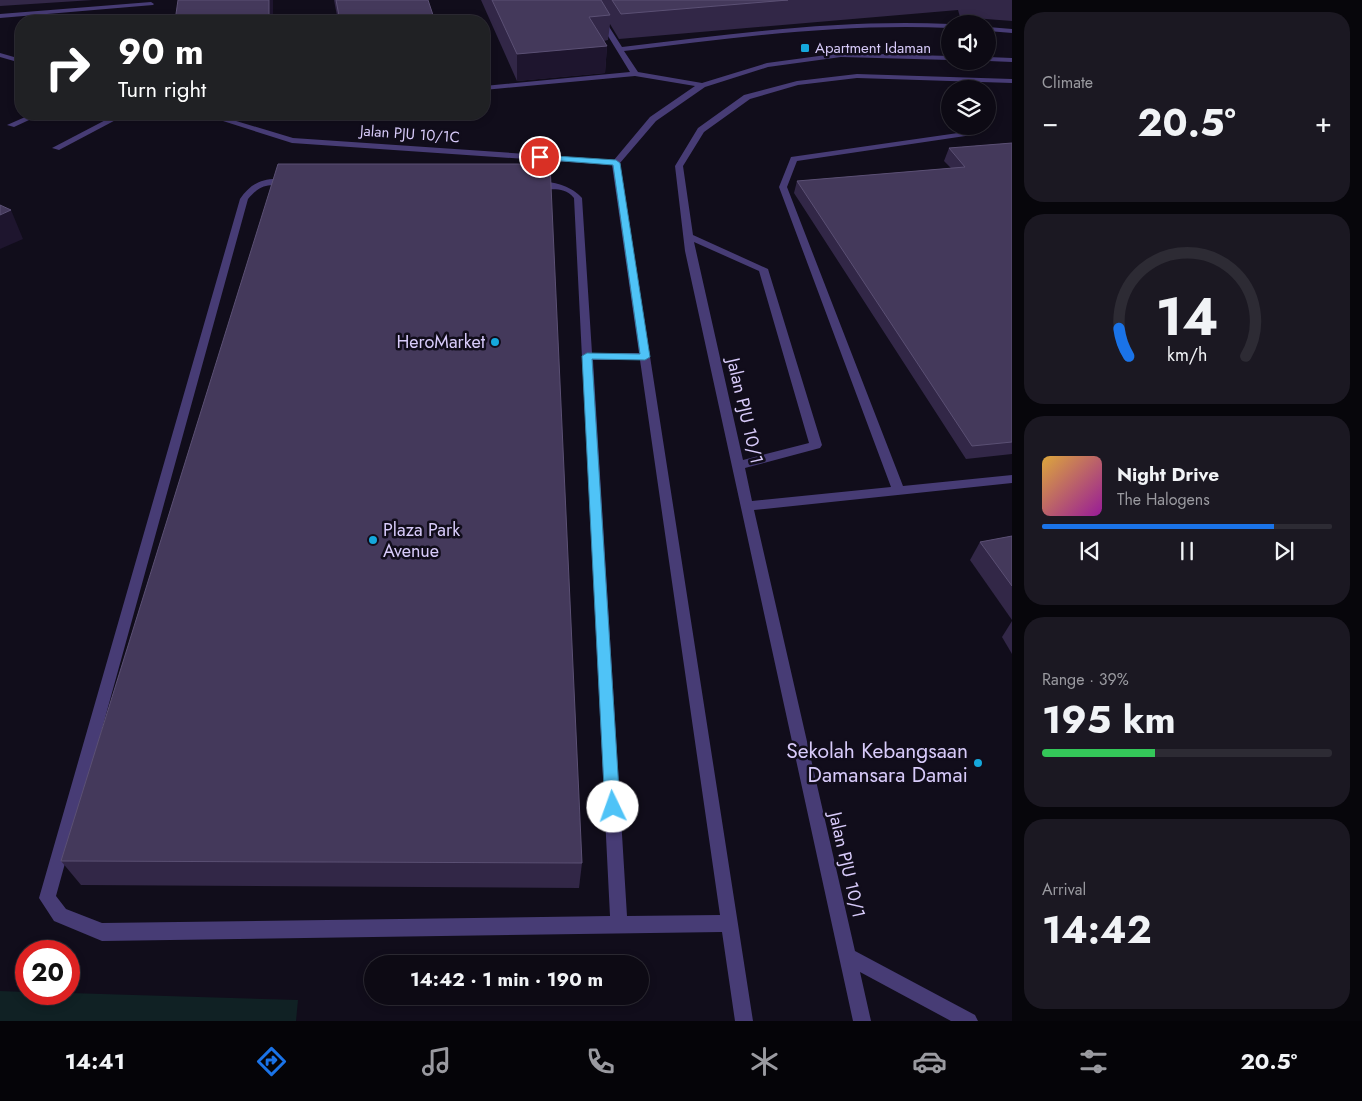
<!DOCTYPE html>
<html lang="en">
<head>
<meta charset="utf-8">
<style>
	body { margin:0; font-family:Jost,sans-serif; background:#1b1822; color:#f1f3f6; height:100vh; display:flex; flex-direction:column; font-size:19px; white-space:nowrap }
	* { box-sizing:border-box; margin:0 }
	p { font-size:16px; color:#9a9aa0 }
	.icon { flex:none; width:28px; height:28px; fill:none; stroke:currentColor; stroke-width:2; stroke-linecap:round; stroke-linejoin:round }
	.map { position:relative; flex:1; overflow:hidden }
	.drawer { display:flex; flex-direction:column; gap:12px; padding:12px; background:#07060b; width:350px }
	.drawer>* { flex:none }
	.banner { position:absolute; left:15px; top:15px; width:475px; height:105px; border-radius:20px; box-shadow:0 2px 8px #0003,0 0 0 1px #2d2b34; background:#202124; color:#fff; overflow:hidden }
	.controls { position:absolute; left:941px; top:15px; display:grid; gap:10px }
	.controls a { display:grid; place-items:center; width:55px; height:55px; border-radius:50%; background:#0d0a14; box-shadow:0 2px 8px #0003,0 0 0 1px #2d2b34; font-size:25px }
	.speed { position:absolute; left:15px; top:940px; display:flex; gap:10px; font-size:25px; font-weight:700; text-align:center }
	.speed>* { display:grid; place-content:center; width:65px; height:65px; border-radius:50%; background:#0d0a14; box-shadow:0 2px 8px #0003,0 0 0 1px #2d2b34; line-height:1 }
	.speed .limit { border:8px solid #d22; background:#fff; color:#111 }
	.pin { position:absolute; display:grid; place-items:center; width:42px; height:42px; color:#fff; margin:-21px; border:2px solid #fff; border-radius:50%; box-shadow:0 1px 5px #0007 }
	.me { position:absolute; width:55px; margin:-28px; rotate:357deg; stroke-linejoin:round; filter:drop-shadow(0 0 4px #0008) }
	.turn { display:flex; align-items:center; gap:18px; height:105px; padding:0 20px; font-size:22px }
	.turn .icon { width:65px; height:65px; stroke-width:2.5 }
	.turn b { display:block; font-size:35px; line-height:42px }
	.big { font-size:38px; font-weight:700; line-height:1.1 }
	.drawer .card { flex:1; display:flex; flex-direction:column; justify-content:center; gap:8px; min-width:0; padding:0 18px; border-radius:20px; background:#1b1822 }
	.drawer .dial { align-items:center; gap:0 }
	.dial svg { height:130px; overflow:visible; fill:none; stroke:#2d2b34; stroke-width:7; stroke-linecap:round; text-anchor:middle }
	.dial text { fill:#f1f3f6; stroke:none }
	.song { display:flex; align-items:center; gap:15px }
	.cover { width:60px; height:60px; border-radius:8px; background:linear-gradient(135deg,hsl(40 70% 55%),hsl(300 70% 35%)) }
	.played { height:5px; border-radius:2px; background:linear-gradient(90deg,#1a73e8 80%,#2d2b34 80%) }
	.keys { display:flex; justify-content:space-around; direction:ltr }
	.heat { display:flex; justify-content:space-between; align-items:center; font-size:28px; direction:ltr }
	.charge { height:8px; border-radius:4px; background:linear-gradient(90deg,#34c759 39%,#2d2b34 0) }
	.trip { position:absolute; left:364px; top:955px; width:285px; height:50px; border-radius:25px; background:#0d0a14; box-shadow:0 2px 8px #0003,0 0 0 1px #2d2b34; font-weight:700; line-height:50px; text-align:center }
	.tab-bar { display:flex; height:80px; justify-content:space-around; align-items:center; background:#050408; color:#9a9aa0 }
	.tab-bar .icon { width:35px; height:35px }
	.tab-bar .on { color:#1a73e8 }
	.tab-bar b { font-size:22px; color:#f1f3f6 }
	main { display:flex; flex:1; min-height:0 }
	.map>svg:first-child { display:block }
</style>
</head>
<body>
<main>
<div class="map">
<svg width="1012" height="1021" viewBox="0 0 1012 1021">
	<rect width="100%" height="100%" fill="#110d1b"/>
	<!-- green -->
	<path fill="#102124" d="M0,991L26,992V994L69,993L298,1000L296,1021H0Z"/>
	<g fill="none" stroke-linecap="round" stroke-linejoin="round">
		<!-- minor -->
		<g fill="#473c75" fill-rule="evenodd">
			<path d="M586,0H592L622,47C731,34 839,19 950,24V28C840,23 733,38 624,51L638,72L702,83L767,63L841,53L950,56V60L841,57L768,67L705,87L656,121L620,163L753,1021H735L722,932L102,941L54,921L39,898L240,199C249,186 259,179 276,179C282,179 287,179 291,182C278,192 268,175 248,199L56,896L66,909L102,923L610,916L574,198C560,182 543,195 531,186C543,176 573,186 582,198L592,353H639L612,165L292,143L201,114H213L293,138L614,160L650,117L695,86L635,76L484,90V86L630,72ZM593,360H640L720,915L627,916Z"/>
			<path d="M151,2L154,4L153,5L0,18V14Z"/>
			<path d="M988,27L1012,29V33L988,31Z"/>
			<path d="M0,53L21,59V63L0,57Z"/>
			<path d="M988,57L1012,58V62L988,61Z"/>
			<path d="M857,74L1012,79V83L857,78L798,85L750,99L704,132L683,166L693,235L768,269L822,445L820,448L745,468L752,501L891,487L779,187L791,157L972,131L976,133L972,135L797,161L787,187L903,486L1012,475V483L754,510L855,951L975,1015L978,1021H951L860,972L871,1021H853L685,251L675,166L698,128L744,95L797,81ZM694,242L759,271L809,443L743,460Z"/>
			<path d="M32,114H42L14,127L7,125Z"/>
			<path d="M117,114H127L59,150L52,148Z"/>
		</g>
	</g>
	<!-- wall -->
	<g fill="#322747">
		<path d="M0,0H93L0,6Z"/>
		<path d="M334,0H428L435,21H338Z"/>
		<path d="M481,0H1012V21L960,17L958,10L619,39L610,24L608,40L604,41L607,46L605,73L517,81Z"/>
		<path d="M1012,143V454L966,459L794,193L797,181L951,168L944,161L949,148Z"/>
		<path d="M1012,536V620L970,560L980,542Z"/>
		<path d="M1012,621V654L1002,637Z"/>
		<path d="M61,861L582,863L579,888L81,885Z"/>
	</g>
	<!-- shaded-wall -->
	<g fill="#1e152e">
		<rect x="269" y="0" width="4" height="21"/>
		<path d="M607,46L605,73L517,81V54Z"/>
		<path d="M11,210L23,239L0,249V215Z"/>
	</g>
	<!-- building -->
	<g fill="#44395b" stroke="#5b5074">
		<path d="M178,0H269V21H175Z"/>
		<path d="M336,0H428L435,21H340Z"/>
		<path d="M492,0H601L610,15L589,17L607,46L517,54Z"/>
		<path d="M612,0H788L621,14Z"/>
		<path d="M1012,143V442L972,446L797,181L965,167L949,148Z"/>
		<path d="M278,164H550L582,863L61,861Z"/>
		<path d="M0,205L11,210L0,215Z"/>
		<path d="M1012,536V586L980,542Z"/>
	</g>
	<!-- route -->
	<path fill="#4fc3f7" stroke="#337fa1" d="M540,155L616,160L620,163L650,357L645,360L592,359L620,807L618,812L613,814L608,812L605,807L582,356L587,353L640,354L613,165L537,159L536,157Z"/>
	<!-- markers -->
	<g fill="#15a8dc" stroke="#110d1b" stroke-width="2">
		<rect x="800" y="43" width="10" height="10" rx="2.5"/>
		<circle cx="495" cy="342" r="5"/>
		<circle cx="373" cy="540" r="5"/>
		<circle cx="978" cy="763" r="5"/>
	</g>
	<g text-anchor="middle" dominant-baseline="central" stroke-width="5" stroke-linejoin="round" paint-order="stroke">
		<!-- far-poi labels -->
		<g font-size="15" fill="#d8cbfa" stroke="#110d1b" text-anchor="start">
			<text x="815" y="48">Apartment Idaman</text>
		</g>
		<!-- far-street labels -->
		<g font-size="15" fill="#d8cbfa" stroke="#110d1b">
			<text transform="translate(410 134) rotate(4)">Jalan PJU 10/1C</text>
		</g>
		<!-- poi labels -->
		<g font-size="18" fill="#d8cbfa" stroke="#110d1b" text-anchor="end">
			<text x="485" y="342">HeroMarket</text>
			<text x="383" y="530" text-anchor="start">Plaza Park<tspan x="383" dy="21">Avenue</tspan></text>
		</g>
		<!-- street labels -->
		<g font-size="18" fill="#d8cbfa" stroke="#110d1b">
			<text transform="translate(745 411) rotate(77)">Jalan PJU 10/1</text>
			<text transform="translate(847 865) rotate(77)">Jalan PJU 10/1</text>
		</g>
		<!-- near-poi labels -->
		<g font-size="21" fill="#d8cbfa" stroke="#110d1b" text-anchor="end">
			<text x="968" y="751">Sekolah Kebangsaan<tspan x="968" dy="24">Damansara Damai</tspan></text>
		</g>
	</g>
</svg>
<div class="controls">
<a><svg class="icon" aria-label="sound" viewBox="0 0 24 24"><path d="M4 9h4l5-4v14l-5-4H4zM17 9q2 3 0 6"/></svg></a>
<a><svg class="icon" aria-label="layers" viewBox="0 0 24 24"><path d="M12 4l9 5-9 5-9-5zM3 14l9 5 9-5"/></svg></a>
</div>
<div class="speed"><div class="limit">20</div></div>
<div class="pin" style="left:540px;top:157px;background:#d93025"><svg class="icon" aria-label="arrive" viewBox="0 0 24 24"><path d="M6 21V4h12l-3 4 3 4H6"/></svg></div>
<svg class="me" style="left:613px;top:807px" viewBox="-20 -20 40 40"><circle r="19" fill="#fff"/><path d="M0-13L10 11 0 6-10 11z" fill="#4fc3f7"/></svg>
<div class="trip">14:42 · 1 min · 190 m</div>
<div class="banner">
<div class="turn"><svg class="icon" aria-label="right" viewBox="0 0 24 24"><path d="M7 20v-9h11M14 6l5 5-5 5"/></svg><div><b>90 m</b>Turn right</div></div>
</div>
</div>
<section class="drawer">
<div class="card"><p>Climate</p>
<div class="heat"><a>−</a><b class="big">20.5°</b><a>+</a></div>
</div>
<div class="card dial"><svg viewBox="0 0 100 80">
<path d="M14 69A42 42 0 1 1 86 69"/>
<path d="M14 69A42 42 0 0 1 8 52" stroke="#1a73e8"/>
<text x="50" y="56" font-size="32" font-weight="700">14</text>
<text x="50" y="72" font-size="11">km/h</text>
</svg></div>
<div class="card">
<div class="song"><i class="cover"></i><div><b>Night Drive</b><p>The Halogens</p></div></div>
<div class="played"></div>
<div class="keys"><svg class="icon" aria-label="previous" viewBox="0 0 24 24"><path d="M18 5L8 12l10 7zM5 5v14"/></svg><svg class="icon" aria-label="pause" viewBox="0 0 24 24"><path d="M8 5v14M16 5v14"/></svg><svg class="icon" aria-label="next" viewBox="0 0 24 24"><path d="M6 5l10 7-10 7zM19 5v14"/></svg></div>
</div>
<div class="card"><p>Range · 39%</p><b class="big">195 km</b><div class="charge"></div></div>
<div class="card"><p>Arrival</p><b class="big">14:42</b></div>
</section>
</main>
<nav class="tab-bar">
<b>14:41</b>
<svg class="icon on" aria-label="directions" viewBox="0 0 24 24"><path d="M12 3l9 9-9 9-9-9zM9 14v-3h6M13 9l2 2-2 2"/></svg>
<svg class="icon" aria-label="music" viewBox="0 0 24 24"><path d="M9 18V5l10-2v13"/><circle cx="6" cy="18" r="3"/><circle cx="16" cy="16" r="3"/></svg>
<svg class="icon" aria-label="phone" viewBox="0 0 24 24"><path d="M5 4h4l2 5-3 2q2 4 5 5l2-3 5 2v4C11 20 4 13 5 4z"/></svg>
<svg class="icon" aria-label="climate" viewBox="0 0 24 24"><path d="M12 3v18M4 7l16 10M4 17L20 7"/></svg>
<svg class="icon" aria-label="car" viewBox="0 0 24 24"><path d="M5 17H2v-5l4-1 3-4h7l3 4 3 1v5h-3M9 17h6M6 11h13"/><circle cx="7" cy="17" r="2"/><circle cx="17" cy="17" r="2"/></svg>
<svg class="icon" aria-label="filters" viewBox="0 0 24 24"><path d="M4 7h16M4 17h16"/><circle cx="9" cy="7" r="2"/><circle cx="15" cy="17" r="2"/></svg>
<b>20.5°</b>
</nav>
</body>
</html>
